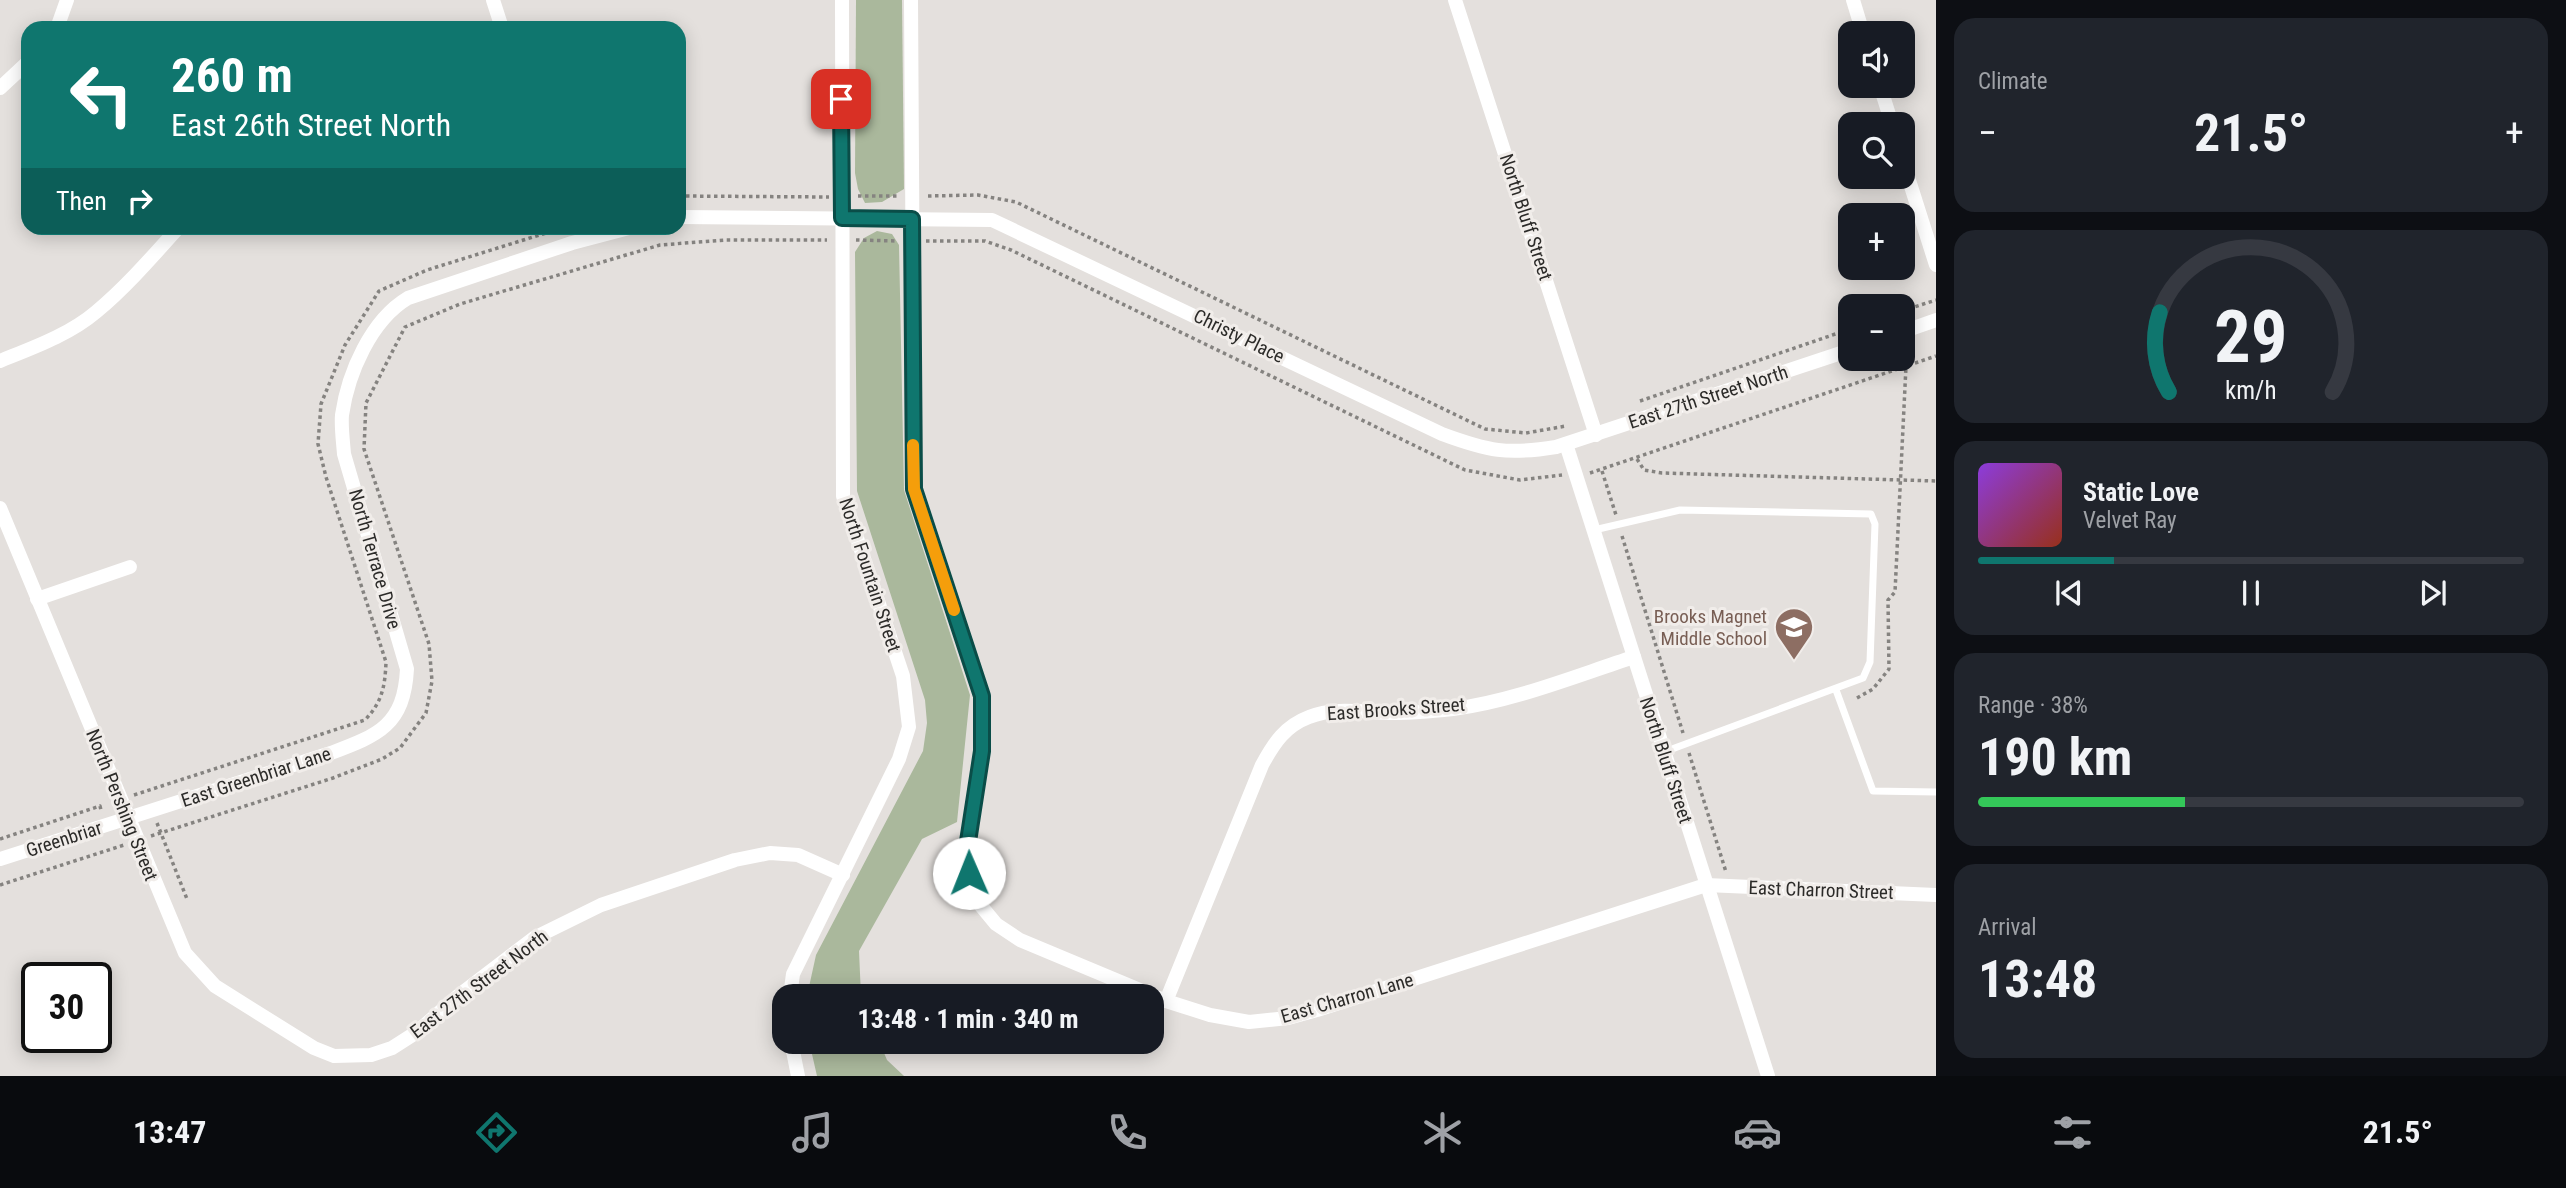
<!DOCTYPE html>
<html lang="en">
<head>
<meta charset="utf-8">
<style>
	body { margin:0; font-family:"Roboto Condensed",sans-serif; background:#20242c; color:#f1f3f6; height:100vh; display:flex; flex-direction:column; font-size:26px; white-space:nowrap }
	* { box-sizing:border-box; margin:0 }
	p { font-size:23px; color:#9ea1a6 }
	.icon { flex:none; width:38px; height:38px; fill:none; stroke:currentColor; stroke-width:2; stroke-linecap:round; stroke-linejoin:round }
	.map { position:relative; flex:1; overflow:hidden }
	.side { display:flex; flex-direction:column; gap:18px; padding:18px; background:#0d0f14; width:630px }
	.side>* { flex:none }
	.banner { position:absolute; left:21px; top:21px; width:665px; height:214px; border-radius:21px; box-shadow:0 4px 18px #0003; background:#0f766e; color:#fff; overflow:hidden }
	.buttons { position:absolute; left:1838px; top:21px; display:grid; gap:14px }
	.buttons a { display:grid; place-items:center; width:77px; height:77px; border-radius:14px; background:#171b24; box-shadow:0 4px 18px #0003; font-size:35px }
	.speed { position:absolute; left:21px; top:962px; display:flex; gap:14px; font-size:35px; font-weight:700; text-align:center }
	.speed>* { display:grid; place-content:center; width:91px; height:91px; border-radius:50%; background:#171b24; box-shadow:0 4px 18px #0003; line-height:1 }
	.speed .limit { border:4px solid #111; border-radius:10px; background:#fff; color:#111 }
	.pin { position:absolute; display:grid; place-items:center; width:60px; height:60px; color:#fff; margin:-30px; border-radius:14px; box-shadow:0 4px 10px #0006 }
	.me { position:absolute; width:77px; margin:-38px; rotate:359deg; stroke-linejoin:round; filter:drop-shadow(0 0 5px #0008) }
	.turn { display:flex; align-items:center; gap:24px; height:147px; padding:0 35px; font-size:32px }
	.turn .icon { width:91px; height:91px; stroke-width:2.5 }
	.turn b { display:block; font-size:49px; line-height:60px }
	.then { display:flex; align-items:center; height:66px; padding:0 35px; background:#0003; gap:14px; font-size:26px }
	.big { font-size:52px; font-weight:700; line-height:1.1 }
	.side .card { flex:1; display:flex; flex-direction:column; justify-content:center; gap:10px; min-width:0; padding:0 24px; border-radius:21px; background:#20242c }
	.side .dial { align-items:center; gap:0 }
	.dial svg { height:182px; overflow:visible; fill:none; stroke:#363941; stroke-width:7; stroke-linecap:round; text-anchor:middle }
	.dial text { fill:#f1f3f6; stroke:none }
	.song { display:flex; align-items:center; gap:21px }
	.cover { width:84px; height:84px; border-radius:10px; background:linear-gradient(135deg,hsl(270 70% 55%),hsl(10 70% 35%)) }
	.played { height:7px; border-radius:4px; background:linear-gradient(90deg,#0f766e 25%,#363941 25%) }
	.keys { display:flex; justify-content:space-around; direction:ltr }
	.heat { display:flex; justify-content:space-between; align-items:center; font-size:38px; direction:ltr }
	.charge { height:10px; border-radius:5px; background:linear-gradient(90deg,#34c759 38%,#363941 0) }
	.trip { position:absolute; left:772px; top:984px; width:392px; height:70px; border-radius:21px; background:#171b24; box-shadow:0 4px 18px #0003; font-weight:700; line-height:70px; text-align:center }
	.tabs { display:flex; height:112px; justify-content:space-around; align-items:center; background:#090b0e; color:#9ea1a6 }
	.tabs .icon { width:49px; height:49px }
	.tabs .selected { color:#0f766e }
	.tabs b { font-size:32px; color:#f1f3f6 }
	main { display:flex; flex:1; min-height:0 }
	.map>svg:first-child { display:block }
</style>
</head>
<body>
<main>
<div class="map">
<svg width="1936" height="1076" viewBox="0 0 1936 1076">
	<rect width="100%" height="100%" fill="#e4e0dd"/>
	<!-- green -->
	<g fill="#aab89c">
		<path d="M856,0H902L904,189L882,202L865,203L858,189L855,173Z"/>
		<path d="M877,231L892,234L899,245L904,490L970,695L957,822L922,839L859,951L861,996H807L816,955L923,751L927,723L925,700L857,491L855,252L864,238Z"/>
		<path d="M809,1041H879L887,1060L904,1076H817Z"/>
	</g>
	<g fill="none" stroke-linecap="round" stroke-linejoin="round">
		<!-- path -->
		<g stroke="#858380" stroke-width="3.5" stroke-dasharray="3.5 3.5" stroke-linecap="butt">
			<path d="M679,196L829,197"/>
			<path d="M858,196H899"/>
			<path d="M928,196L978,195L1016,202L1485,429L1526,433L1566,426"/>
			<path d="M856,240L897,241"/>
			<path d="M926,241H985L1011,250L1465,470L1520,480L1562,475"/>
			<path d="M1902,311L1936,300"/>
			<path d="M1640,401L1850,329"/>
			<path d="M1637,459L1644,470L1662,473L1936,481"/>
			<path d="M1602,471L1616,515"/>
			<path d="M1590,473L1936,356"/>
			<path d="M1622,536L1683,733"/>
			<path d="M1857,698L1873,689L1889,669L1888,600L1895,592L1906,366L1902,356"/>
			<path d="M1689,753L1726,872"/>
			<path d="M134,795L365,720C382,702 385,687 386,662L326,477L318,444L321,404L345,345L379,291L427,270L562,228"/>
			<path d="M157,823L187,899"/>
			<path d="M151,836L333,778L382,759L400,748L426,713L432,681L429,644L364,449L366,403L405,327L460,304L660,245L725,240H827"/>
			<path d="M0,839L100,806L101,810"/>
			<path d="M0,885L124,845"/>
		</g>
		<!-- service -->
		<g stroke="#fff" stroke-width="7">
			<path d="M1594,530L1680,510L1871,514L1875,524L1870,662L1863,678L1664,752"/>
			<path d="M1836,690L1873,791L1936,792"/>
		</g>
		<!-- minor -->
		<g stroke="#fff" stroke-width="14">
			<path d="M493,0L502,28"/>
			<path d="M911,0L914,489L983,696L982,751L967,848L969,873L977,901L996,924L1020,940L1166,1001L1210,1015L1249,1022L1288,1018L1317,1010L1706,885L1936,895"/>
			<path d="M1455,0L1596,435"/>
			<path d="M1853,0L1863,33"/>
			<path d="M57,28L67,0"/>
			<path d="M1880,86L1892,124"/>
			<path d="M0,88L28,62"/>
			<path d="M1902,158L1936,265"/>
			<path d="M679,217L992,220L1442,434C1488,451 1507,455 1556,447L1850,350"/>
			<path d="M1902,332L1936,320"/>
			<path d="M0,361C32,348 69,335 96,312C126,287 152,257 178,228"/>
			<path d="M1566,444L1768,1076"/>
			<path d="M0,508L185,953L215,986L314,1048L334,1056L371,1055L392,1048L417,1032L458,996L534,938L601,905L735,860L770,853L798,855L843,875"/>
			<path d="M37,599L130,567"/>
			<path d="M0,859L331,753C379,735 404,725 407,669L344,454C343,441 341,427 342,415C348,373 371,320 408,298L572,243L629,228"/>
			<path d="M790,996L793,974L899,759L909,727L903,676L843,496L842,0"/>
			<path d="M1166,1001L1262,765C1274,743 1285,726 1309,717C1336,706 1366,713 1394,713C1413,713 1434,711 1453,709C1514,701 1575,676 1634,657"/>
			<path d="M791,1041L798,1076"/>
		</g>
	</g>
	<g fill="none" stroke-linecap="round" stroke-linejoin="round">
		<!-- route casing -->
		<g stroke="#0a4d48" stroke-width="18">
			<path id="route" d="M841,99L842,218L912,219L914,489L982,696V751L967,848L969,873"/>
		</g>
		<!-- route -->
		<use href="#route" stroke="#0f766e" stroke-width="12"/>
		<!-- slow -->
		<path stroke="#f59e0b" stroke-width="12" d="M913,445L914,489L954,610"/>
	</g>
	<!-- icons -->
	<defs>
		<g id="school-pin" transform="scale(2.0125)"><path d="M0 17L-7.5 6A9.5 9.5 0 1 1 7.5 6Z" fill="#8d6e63" stroke="#f1edea"/><path d="M0-5L7-2L0 1L-7-2ZM-4 1L0 2.5L4 1V4Q0 6-4 4Z" fill="#fff"/></g>
	</defs>
	<g fill-rule="evenodd">
		<use href="#school-pin" x="1794" y="627"/>
	</g>
	<g text-anchor="middle" dominant-baseline="central" stroke-width="6" stroke-linejoin="round" paint-order="stroke">
		<!-- street labels -->
		<g font-size="19" fill="#2c2b29" stroke="#f1edea">
			<text transform="translate(1526 217) rotate(72)">North Bluff Street</text>
			<text transform="translate(1239 336) rotate(26)">Christy Place</text>
			<text transform="translate(1708 397) rotate(-18)">East 27th Street North</text>
			<text transform="translate(375 559) rotate(74)">North Terrace Drive</text>
			<text transform="translate(870 575) rotate(72)">North Fountain Street</text>
			<text transform="translate(1396 709) rotate(-4)">East Brooks Street</text>
			<text transform="translate(1666 760) rotate(72)">North Bluff Street</text>
			<text transform="translate(256 777) rotate(-18)">East Greenbriar Lane</text>
			<text transform="translate(122 805) rotate(68)">North Pershing Street</text>
			<text transform="translate(64 839) rotate(-18)">Greenbriar</text>
			<text transform="translate(1821 890) rotate(2)">East Charron Street</text>
			<text transform="translate(479 984) rotate(-37)">East 27th Street North</text>
			<text transform="translate(1347 998) rotate(-16)">East Charron Lane</text>
		</g>
		<!-- education labels -->
		<g font-size="19" fill="#785e54" stroke="#f1edea" text-anchor="end">
			<text x="1767" y="616">Brooks Magnet<tspan x="1767" dy="22">Middle School</tspan></text>
		</g>
	</g>
</svg>
<div class="buttons">
<a><svg class="icon" aria-label="sound" viewBox="0 0 24 24"><path d="M4 9h4l5-4v14l-5-4H4zM17 9q2 3 0 6"/></svg></a>
<a><svg class="icon" aria-label="search" viewBox="0 0 24 24"><circle cx="10" cy="10" r="6"/><path d="M15 15l6 6"/></svg></a>
<a>+</a>
<a>−</a>
</div>
<div class="speed"><div class="limit">30</div></div>
<div class="pin" style="left:841px;top:99px;background:#d93025"><svg class="icon" aria-label="arrive" viewBox="0 0 24 24"><path d="M6 21V4h12l-3 4 3 4H6"/></svg></div>
<svg class="me" style="left:969px;top:873px" viewBox="-20 -20 40 40"><circle r="19" fill="#fff"/><path d="M0-13L10 11 0 6-10 11z" fill="#0f766e"/></svg>
<div class="trip">13:48 · 1 min · 340 m</div>
<div class="banner">
<div class="turn"><svg class="icon" aria-label="left" viewBox="0 0 24 24"><path d="M17 20v-9H6M10 6l-5 5 5 5"/></svg><div><b>260 m</b>East 26th Street North</div></div>
<div class="then">Then<svg class="icon" aria-label="right" viewBox="0 0 24 24"><path d="M7 20v-9h11M14 6l5 5-5 5"/></svg></div>
</div>
</div>
<section class="side">
<div class="card"><p>Climate</p>
<div class="heat"><a>−</a><b class="big">21.5°</b><a>+</a></div>
</div>
<div class="card dial"><svg viewBox="0 0 100 80">
<path d="M14 69A42 42 0 1 1 86 69"/>
<path d="M14 69A42 42 0 0 1 10 34" stroke="#0f766e"/>
<text x="50" y="56" font-size="32" font-weight="700">29</text>
<text x="50" y="72" font-size="11">km/h</text>
</svg></div>
<div class="card">
<div class="song"><i class="cover"></i><div><b>Static Love</b><p>Velvet Ray</p></div></div>
<div class="played"></div>
<div class="keys"><svg class="icon" aria-label="previous" viewBox="0 0 24 24"><path d="M18 5L8 12l10 7zM5 5v14"/></svg><svg class="icon" aria-label="pause" viewBox="0 0 24 24"><path d="M8 5v14M16 5v14"/></svg><svg class="icon" aria-label="next" viewBox="0 0 24 24"><path d="M6 5l10 7-10 7zM19 5v14"/></svg></div>
</div>
<div class="card"><p>Range · 38%</p><b class="big">190 km</b><div class="charge"></div></div>
<div class="card"><p>Arrival</p><b class="big">13:48</b></div>
</section>
</main>
<nav class="tabs">
<b>13:47</b>
<svg class="icon selected" aria-label="directions" viewBox="0 0 24 24"><path d="M12 3l9 9-9 9-9-9zM9 14v-3h6M13 9l2 2-2 2"/></svg>
<svg class="icon" aria-label="music" viewBox="0 0 24 24"><path d="M9 18V5l10-2v13"/><circle cx="6" cy="18" r="3"/><circle cx="16" cy="16" r="3"/></svg>
<svg class="icon" aria-label="phone" viewBox="0 0 24 24"><path d="M5 4h4l2 5-3 2q2 4 5 5l2-3 5 2v4C11 20 4 13 5 4z"/></svg>
<svg class="icon" aria-label="climate" viewBox="0 0 24 24"><path d="M12 3v18M4 7l16 10M4 17L20 7"/></svg>
<svg class="icon" aria-label="car" viewBox="0 0 24 24"><path d="M5 17H2v-5l4-1 3-4h7l3 4 3 1v5h-3M9 17h6M6 11h13"/><circle cx="7" cy="17" r="2"/><circle cx="17" cy="17" r="2"/></svg>
<svg class="icon" aria-label="filters" viewBox="0 0 24 24"><path d="M4 7h16M4 17h16"/><circle cx="9" cy="7" r="2"/><circle cx="15" cy="17" r="2"/></svg>
<b>21.5°</b>
</nav>
</body>
</html>
